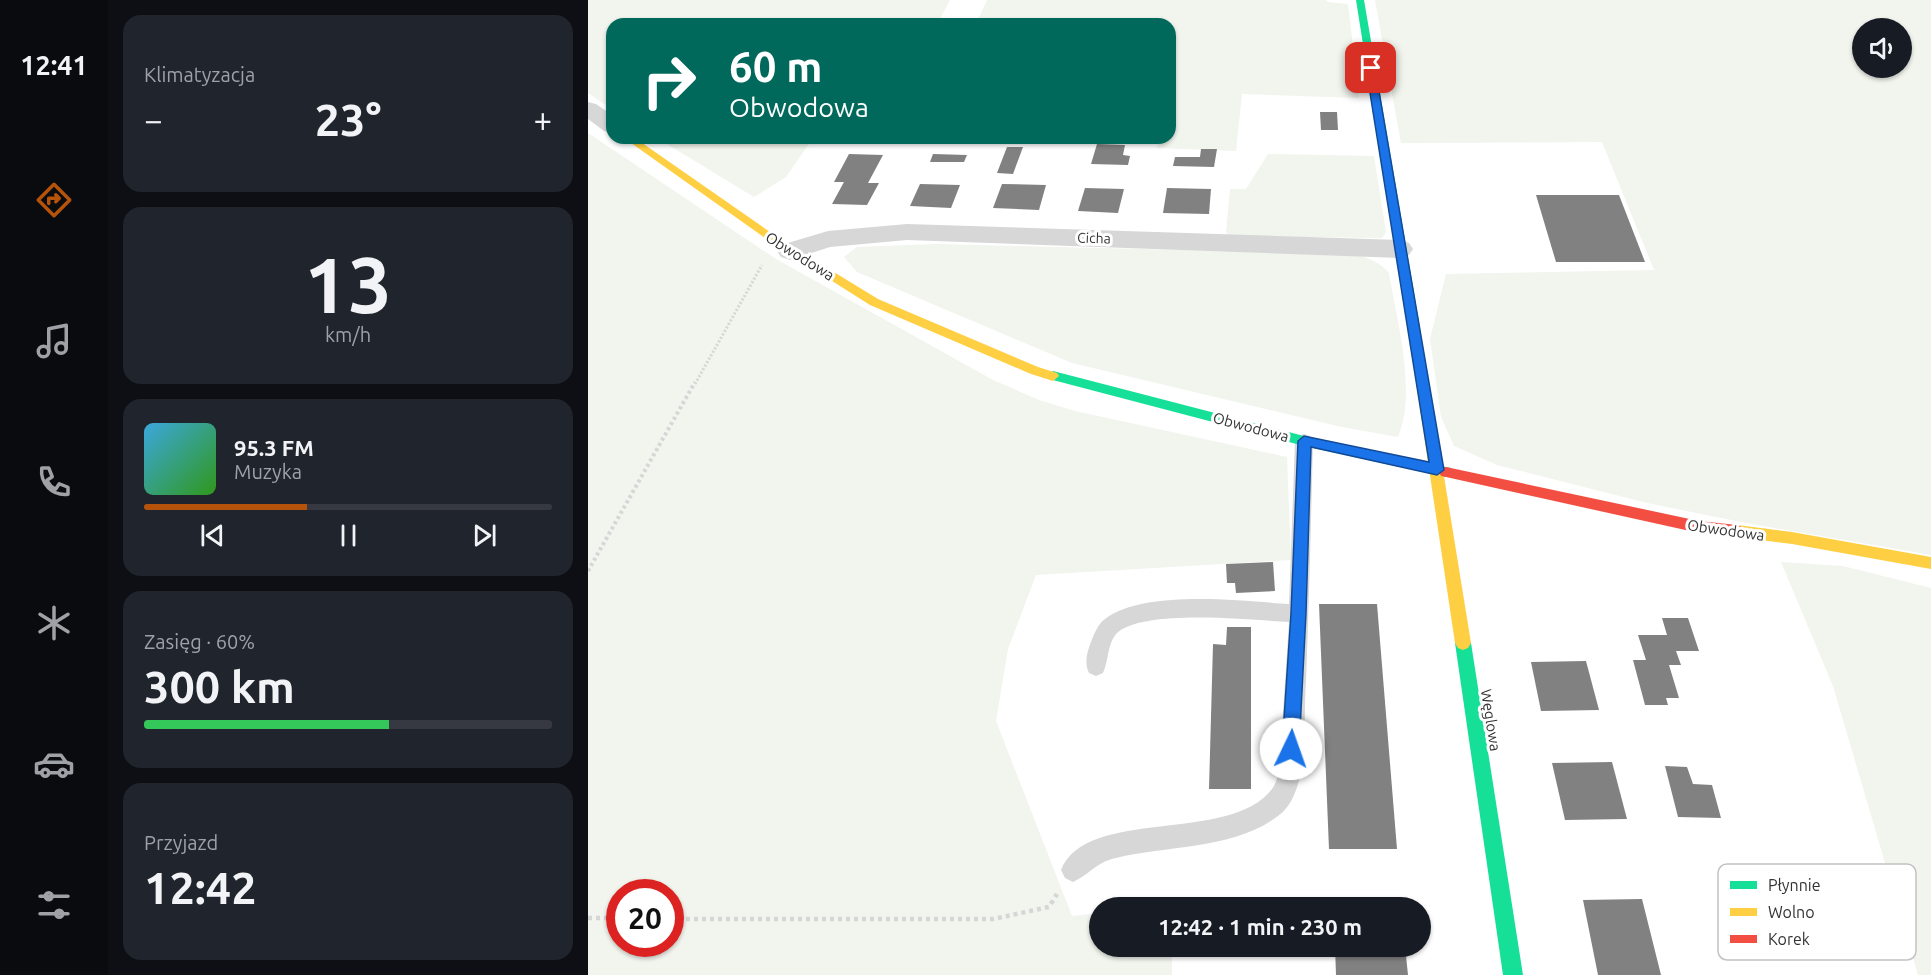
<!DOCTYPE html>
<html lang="pl">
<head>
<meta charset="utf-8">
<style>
	body { margin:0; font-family:Ubuntu,sans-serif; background:#20242c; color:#f1f3f6; height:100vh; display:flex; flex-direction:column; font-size:22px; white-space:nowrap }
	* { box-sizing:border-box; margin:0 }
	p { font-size:20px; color:#9ea1a6 }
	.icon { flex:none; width:33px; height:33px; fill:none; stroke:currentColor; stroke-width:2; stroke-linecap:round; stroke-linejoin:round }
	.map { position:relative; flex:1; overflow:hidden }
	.sheet { display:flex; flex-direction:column; gap:15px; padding:15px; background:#0d0f14; width:480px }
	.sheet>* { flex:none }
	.guide { position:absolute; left:18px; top:18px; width:570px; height:126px; border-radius:18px; box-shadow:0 2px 4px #0004; background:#00695c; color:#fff; overflow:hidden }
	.tools { position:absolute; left:1264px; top:18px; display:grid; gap:12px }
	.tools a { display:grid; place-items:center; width:60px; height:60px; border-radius:50%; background:#171b24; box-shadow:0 2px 4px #0004; font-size:30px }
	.speed { position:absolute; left:18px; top:879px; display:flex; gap:12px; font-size:30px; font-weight:700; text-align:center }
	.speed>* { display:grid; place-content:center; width:78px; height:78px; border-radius:50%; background:#171b24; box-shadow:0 2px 4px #0004; line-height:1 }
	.speed .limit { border:9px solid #d22; background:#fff; color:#111 }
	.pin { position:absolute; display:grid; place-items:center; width:51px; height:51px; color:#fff; margin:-26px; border-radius:12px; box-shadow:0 3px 9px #0006 }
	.me { position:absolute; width:66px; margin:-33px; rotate:3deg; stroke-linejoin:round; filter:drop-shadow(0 0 4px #0008) }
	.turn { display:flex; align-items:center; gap:21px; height:126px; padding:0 24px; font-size:27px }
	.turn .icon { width:78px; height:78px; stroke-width:2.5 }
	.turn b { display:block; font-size:42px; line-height:51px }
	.big { font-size:45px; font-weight:600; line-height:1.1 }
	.sheet .card { flex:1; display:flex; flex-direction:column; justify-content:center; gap:9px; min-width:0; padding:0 21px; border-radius:18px; background:#20242c }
	.sheet .dial { align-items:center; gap:0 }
	.dial b { font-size:78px; line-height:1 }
	.song { display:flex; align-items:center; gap:18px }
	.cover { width:72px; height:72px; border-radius:9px; background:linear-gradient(135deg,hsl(200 70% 55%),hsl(110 70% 35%)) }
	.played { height:6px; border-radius:3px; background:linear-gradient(90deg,#b45309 40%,#363941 40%) }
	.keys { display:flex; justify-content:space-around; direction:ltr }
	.heat { display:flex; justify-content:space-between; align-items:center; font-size:33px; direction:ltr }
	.charge { height:9px; border-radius:4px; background:linear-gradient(90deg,#34c759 60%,#363941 0) }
	.trip { position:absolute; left:501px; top:897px; width:342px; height:60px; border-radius:30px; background:#171b24; box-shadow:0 2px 4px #0004; font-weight:600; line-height:60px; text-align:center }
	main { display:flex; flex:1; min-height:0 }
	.tab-bar { display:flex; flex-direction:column; width:108px; justify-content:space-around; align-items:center; background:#090b0e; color:#9ea1a6 }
	.tab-bar .icon { width:42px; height:42px }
	.tab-bar .on { color:#b45309 }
	.tab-bar b { font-size:27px; color:#f1f3f6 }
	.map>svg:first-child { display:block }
</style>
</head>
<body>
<main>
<nav class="tab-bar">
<b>12:41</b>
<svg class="icon on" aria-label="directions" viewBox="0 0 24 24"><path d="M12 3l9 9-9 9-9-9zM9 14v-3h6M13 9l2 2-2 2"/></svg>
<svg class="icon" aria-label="music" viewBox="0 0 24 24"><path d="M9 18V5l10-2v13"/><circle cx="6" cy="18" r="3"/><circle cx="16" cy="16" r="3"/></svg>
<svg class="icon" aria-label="phone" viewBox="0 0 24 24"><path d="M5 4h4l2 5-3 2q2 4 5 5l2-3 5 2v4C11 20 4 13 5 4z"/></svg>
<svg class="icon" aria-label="climate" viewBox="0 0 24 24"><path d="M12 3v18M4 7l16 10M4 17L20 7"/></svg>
<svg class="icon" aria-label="car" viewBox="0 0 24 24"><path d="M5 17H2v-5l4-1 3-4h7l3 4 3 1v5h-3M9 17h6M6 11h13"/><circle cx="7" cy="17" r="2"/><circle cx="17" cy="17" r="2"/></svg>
<svg class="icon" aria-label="filters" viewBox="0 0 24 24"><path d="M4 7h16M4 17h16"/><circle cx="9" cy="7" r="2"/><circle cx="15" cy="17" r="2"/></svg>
</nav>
<section class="sheet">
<div class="card"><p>Klimatyzacja</p>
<div class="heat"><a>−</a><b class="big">23°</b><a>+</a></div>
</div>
<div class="card dial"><b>13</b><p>km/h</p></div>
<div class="card">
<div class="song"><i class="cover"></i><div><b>95.3 FM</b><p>Muzyka</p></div></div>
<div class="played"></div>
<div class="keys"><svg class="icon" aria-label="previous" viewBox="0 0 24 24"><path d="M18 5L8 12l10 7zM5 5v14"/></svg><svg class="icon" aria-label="pause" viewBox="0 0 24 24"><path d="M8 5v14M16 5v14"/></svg><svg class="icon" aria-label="next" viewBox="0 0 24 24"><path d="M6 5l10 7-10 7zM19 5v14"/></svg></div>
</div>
<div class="card"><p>Zasięg · 60%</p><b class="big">300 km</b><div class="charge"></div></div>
<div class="card"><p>Przyjazd</p><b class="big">12:42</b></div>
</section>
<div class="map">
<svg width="1343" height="975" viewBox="0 0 1343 975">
	<rect width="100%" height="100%" fill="#fff"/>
	<!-- green -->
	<g fill="#f1f5ed" fill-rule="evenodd">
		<path d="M0,0H362L349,24H24V109L0,93Z"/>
		<path d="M399,0H738L740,2L760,4L771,98L654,94L648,151L569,148L571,138H582V82L588,53H582V24H388Z"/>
		<path d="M787,0H1343V555L1158,523L1059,503L909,465L866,446L853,417L842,339L858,274L1066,270L1014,142L813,143ZM1275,28H1314V68H1275Z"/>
		<path d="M0,133L188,259L405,380L451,400L487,411L699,457L703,560L448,575L420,649L408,721L484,916L511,913L512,946L584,947V975H0ZM32,892H82V944H32Z"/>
		<path d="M69,138H225L198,177L166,197Z"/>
		<path d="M680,154L786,156L798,232L794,238L642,236L638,232L642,189H658Z"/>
		<path d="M347,244L766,254C780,258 792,262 801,273C809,322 829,391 810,437L754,427L484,363L269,272L256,257L269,247Z"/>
		<path d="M1193,562L1255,566L1343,588V975H1330L1245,686Z"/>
	</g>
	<!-- building -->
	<g fill="#818181">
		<path d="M732,112H749L750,130H733Z"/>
		<path d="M304,138H330L327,143L302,142Z"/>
		<path d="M509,144L537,145L535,155L542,156L540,165L503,164Z"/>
		<path d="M419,147H435L425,174L409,173Z"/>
		<path d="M613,149H629L626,167L585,166L587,157H612Z"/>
		<path d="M261,154L295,155L280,183H291L279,205L244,204L256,182H246Z"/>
		<path d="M345,154L379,155L376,162H342Z"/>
		<path d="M332,184L372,185L363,208L322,206Z"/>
		<path d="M414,184L458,185L451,210L405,208Z"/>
		<path d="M497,188L536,189L530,213L490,211Z"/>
		<path d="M579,188L623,189L621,214L575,213Z"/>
		<path d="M948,195H1031L1057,262H968Z"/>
		<path d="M685,562L687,591L648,593L647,583H639L638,564Z"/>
		<path d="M731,604H789L809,849H741Z"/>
		<path d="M1074,618H1100L1111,651H1088L1093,665H1081L1091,698H1078L1080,705H1057L1045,660H1058L1050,635H1079Z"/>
		<path d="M639,627H663V789H621L625,644L638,645Z"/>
		<path d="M998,661L1011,710L953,711L943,662Z"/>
		<path d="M1024,762L1039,819L977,820L964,763Z"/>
		<path d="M1077,766L1099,767L1105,784L1124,785L1133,818L1090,817Z"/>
		<path d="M1054,899L1073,975H1010L995,900Z"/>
		<path d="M747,946H817L820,975H748Z"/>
	</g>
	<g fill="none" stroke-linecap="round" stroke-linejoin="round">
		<!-- path-far2 -->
		<path stroke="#d6d6d6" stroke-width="3" stroke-dasharray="2 2" stroke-linecap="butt" d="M107,384L174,265"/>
		<!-- path-far1 -->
		<path stroke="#d6d6d6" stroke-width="4" stroke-dasharray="3 3" stroke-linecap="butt" d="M0,571L107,382"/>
		<!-- path -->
		<g stroke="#d6d6d6" stroke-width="4.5" stroke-dasharray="4 4" stroke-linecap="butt">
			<path d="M0,918H32"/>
			<path d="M82,919H405L461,907L469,894"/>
		</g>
		<!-- lane -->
		<path fill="#d7d7d7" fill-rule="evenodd" d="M716,434L722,436L725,441C723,521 721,602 718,682C716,707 718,750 713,773C709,789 704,806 690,816C645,850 580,845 528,858C508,862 501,875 485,882L477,878L473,870C499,806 641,845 684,789C688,784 689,777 691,772L701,622C664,620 553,608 528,634C519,645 521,660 515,673L508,676L501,673C496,663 499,652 503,642C506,634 510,624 517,619C557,589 653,601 701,604L707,441L710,436Z"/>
		<!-- street -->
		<g fill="#d7d7d7" fill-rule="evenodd">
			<path d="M0,102L8,104L24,115V133L16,131L0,119Z"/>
			<path d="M319,224L812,240L821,243L825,249L821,255L812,258L319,240L242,247L202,260L193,257L189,251L193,245L240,231Z"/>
		</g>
		<!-- fast -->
		<g fill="#16e098" fill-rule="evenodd">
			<path d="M768,0H776L832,328L826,332L820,328Z"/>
			<path d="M465,371L716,436L858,467L863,468L865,472L863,476L858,477L716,446L461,379L459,376Z"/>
			<path d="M875,636L880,638L883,643L935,975H915L867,643L870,638Z"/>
		</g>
		<!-- slow -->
		<g fill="#ffcf43" fill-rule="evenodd">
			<path d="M36,138H47L192,239L290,299L450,367L469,373L471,376L465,381L443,374L282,305L184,243Z"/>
			<path d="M826,324L832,328L883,643L880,648L875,650L870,648L867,643L820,328Z"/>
			<path d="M1149,525L1204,532L1343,557V569L1204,544L1149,537L1144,535L1142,531L1144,527Z"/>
		</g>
		<!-- jam -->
		<path fill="#f24e42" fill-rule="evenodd" d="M858,467L1111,521L1149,525L1154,527L1156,531L1154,535L1149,537L1111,533L858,477L853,476L851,472L853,468Z"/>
	</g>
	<!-- route -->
	<path fill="#1a73e8" stroke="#114b97" stroke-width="1.5" d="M783,65L787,68L856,470L849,475L723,447L718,613L711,749L709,755L703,757L697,755L694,749L703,613L710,441L716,436L841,462L778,68Z"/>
	<g text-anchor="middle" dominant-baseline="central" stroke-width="6" stroke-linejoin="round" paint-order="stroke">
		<!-- far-street labels -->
		<g font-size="14" fill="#333" stroke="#fff">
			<text transform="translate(506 238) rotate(2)">Cicha</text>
		</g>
		<!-- street labels -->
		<g font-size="15" fill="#333" stroke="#fff">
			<text transform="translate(212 256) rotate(32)">Obwodowa</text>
			<text transform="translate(663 427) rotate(15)">Obwodowa</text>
			<text transform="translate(1138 530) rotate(8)">Obwodowa</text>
			<text transform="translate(903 720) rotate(81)">Węglowa</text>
		</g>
	</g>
	<!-- legend -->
	<rect x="1130" y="864" width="198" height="96" rx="9" fill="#fff" stroke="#c2c2c2" stroke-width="1.5"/>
	<rect x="1142" y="881" width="27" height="8" fill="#16e098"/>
	<rect x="1142" y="908" width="27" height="8" fill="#ffcf43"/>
	<rect x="1142" y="935" width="27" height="8" fill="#f24e42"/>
	<g font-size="16" fill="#333">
		<text x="1180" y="891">Płynnie</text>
		<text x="1180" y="918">Wolno</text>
		<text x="1180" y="945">Korek</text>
	</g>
</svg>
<div class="tools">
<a><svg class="icon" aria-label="sound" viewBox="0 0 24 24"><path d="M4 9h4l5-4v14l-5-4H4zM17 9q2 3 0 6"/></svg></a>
</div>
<div class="speed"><div class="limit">20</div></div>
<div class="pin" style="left:783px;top:68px;background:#d93025"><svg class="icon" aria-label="arrive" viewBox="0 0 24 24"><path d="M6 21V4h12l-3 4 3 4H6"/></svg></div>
<svg class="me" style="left:703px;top:749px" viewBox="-20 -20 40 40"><circle r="19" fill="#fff"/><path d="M0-13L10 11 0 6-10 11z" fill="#1a73e8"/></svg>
<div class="trip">12:42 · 1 min · 230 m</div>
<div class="guide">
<div class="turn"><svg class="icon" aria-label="right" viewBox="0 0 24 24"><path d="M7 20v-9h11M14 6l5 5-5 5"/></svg><div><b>60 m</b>Obwodowa</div></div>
</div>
</div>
</main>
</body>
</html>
